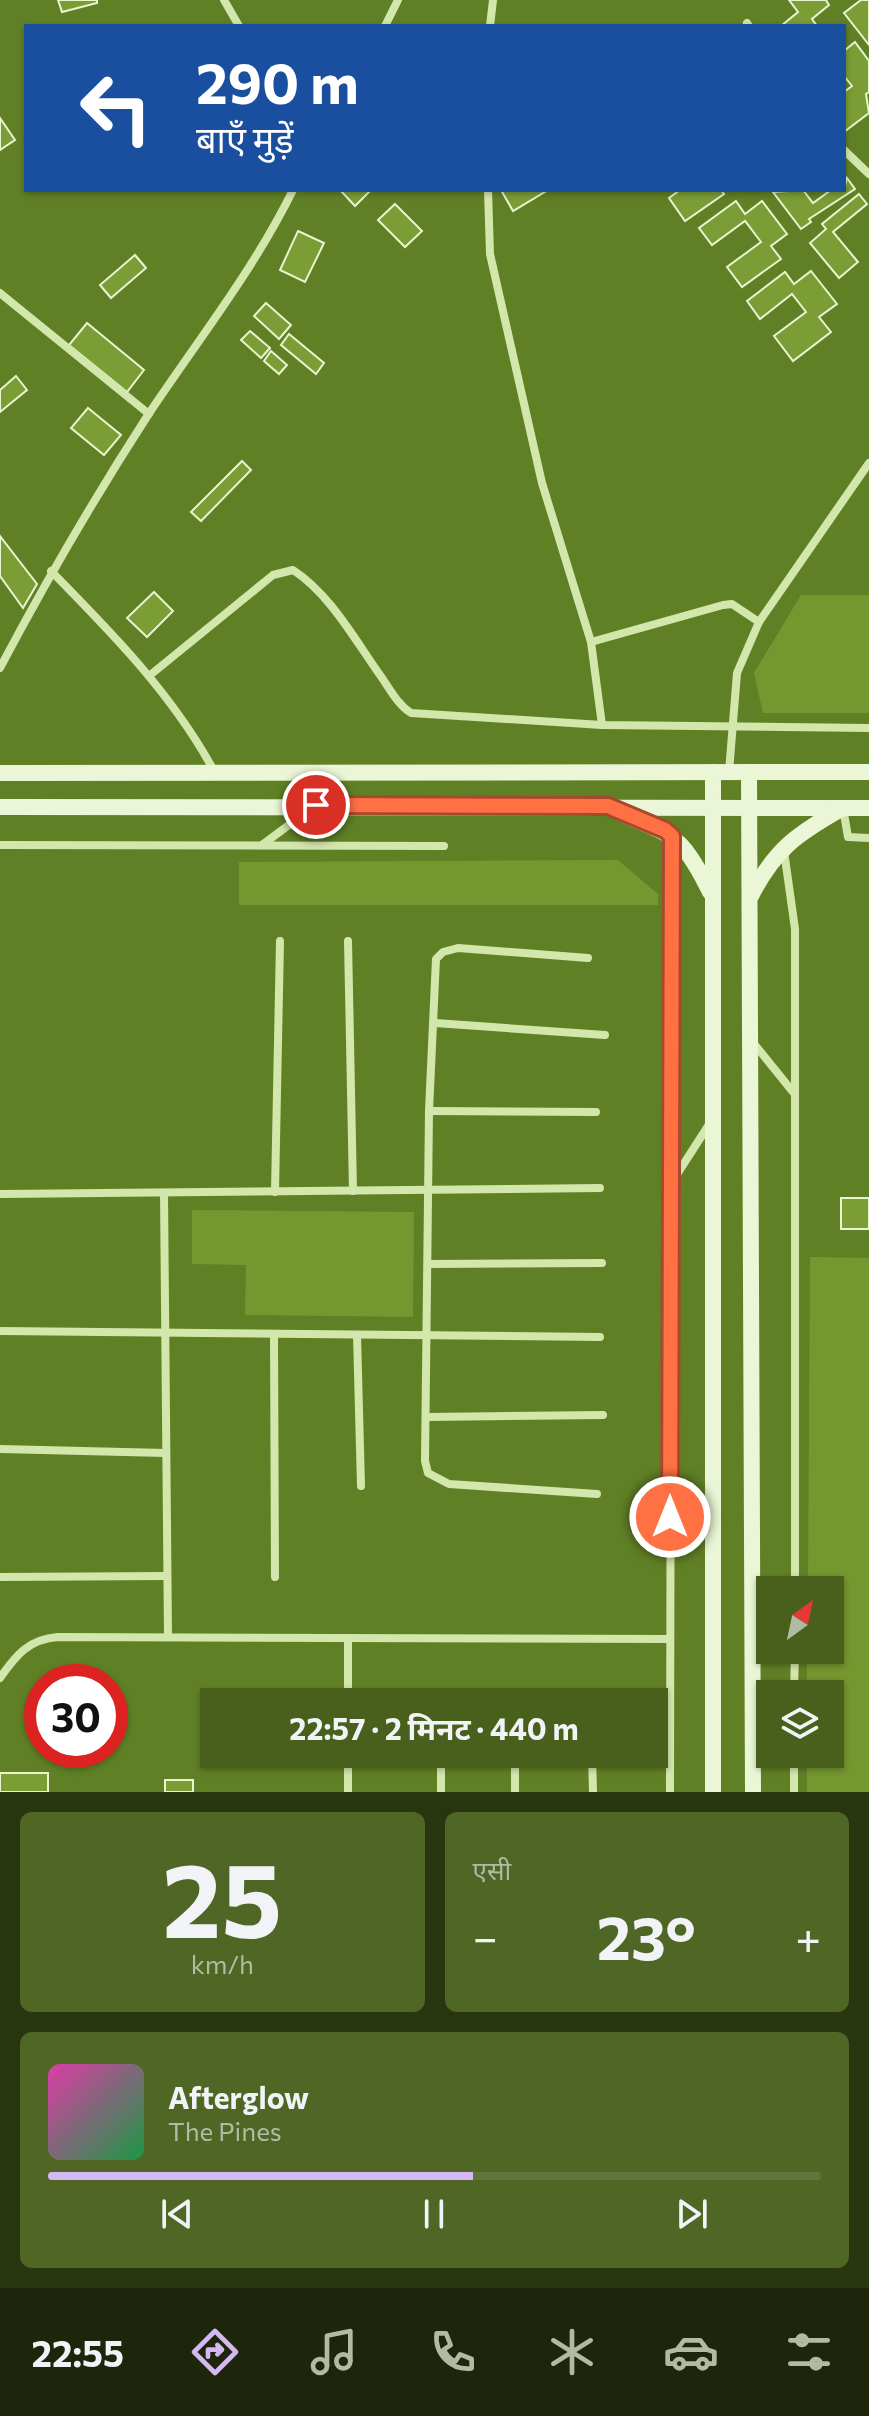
<!DOCTYPE html>
<html lang="hi">
<head>
<meta charset="utf-8">
<style>
	body { margin:0; font-family:Commissioner,"Noto Sans Devanagari",sans-serif; background:#4f6625; color:#f1f3f6; height:100vh; display:flex; flex-direction:column; font-size:30px; white-space:nowrap }
	* { box-sizing:border-box; margin:0 }
	p { font-size:26px; color:#b1bba3 }
	.icon { flex:none; width:44px; height:44px; fill:none; stroke:currentColor; stroke-width:2; stroke-linecap:round; stroke-linejoin:round }
	.map { position:relative; height:1792px; overflow:hidden }
	.side { display:flex; flex-direction:column; gap:20px; padding:20px; background:#28350f; flex:1 }
	.side>* { flex:none }
	.guide { position:absolute; left:24px; top:24px; width:822px; height:168px; border-radius:0px; box-shadow:0 2px 6px #0004; background:#1a4fa0; color:#fff; overflow:hidden }
	.needle { width:52px; rotate:33deg }
	.controls { position:absolute; left:756px; top:1576px; display:grid; gap:16px }
	.controls a { display:grid; place-items:center; width:88px; height:88px; border-radius:0px; background:#48601c; box-shadow:0 2px 6px #0004; font-size:40px }
	.speed { position:absolute; left:24px; top:1664px; display:flex; gap:16px; font-size:40px; font-weight:700; text-align:center }
	.speed>* { display:grid; place-content:center; width:104px; height:104px; border-radius:50%; background:#48601c; box-shadow:0 2px 6px #0004; line-height:1 }
	.speed .limit { border:12px solid #d22; background:#fff; color:#111 }
	.pin { position:absolute; display:grid; place-items:center; width:68px; height:68px; color:#fff; margin:-34px; border:4px solid #fff; border-radius:50%; box-shadow:0 2px 8px #0007 }
	.me { position:absolute; width:88px; margin:-44px; rotate:0deg; stroke-linejoin:round; filter:drop-shadow(0 0 6px #0008) }
	.turn { display:flex; align-items:center; gap:28px; height:168px; padding:0 40px; font-size:36px }
	.turn .icon { width:104px; height:104px; stroke-width:2.5 }
	.turn b { display:block; font-size:56px; line-height:68px }
	.big { font-size:60px; font-weight:700; line-height:1.1 }
	.side .card { flex:1; display:flex; flex-direction:column; justify-content:center; gap:12px; min-width:0; padding:0 28px; border-radius:12px; background:#4f6625 }
	.side .dial { align-items:center; gap:0 }
	.dial b { font-size:104px; line-height:1 }
	.song { display:flex; align-items:center; gap:24px }
	.cover { width:96px; height:96px; border-radius:12px; background:linear-gradient(135deg,hsl(320 70% 55%),hsl(140 70% 35%)) }
	.played { height:8px; border-radius:4px; background:linear-gradient(90deg,#d3b8f3 55%,#60753b 55%) }
	.keys { display:flex; justify-content:space-around; direction:ltr }
	.heat { display:flex; justify-content:space-between; align-items:center; font-size:44px; direction:ltr }
	.side .tiles { flex:1; display:grid; gap:20px; grid-template-columns:1fr 1fr }
	.card:last-child { grid-column:span 2 }
	.trip { position:absolute; left:200px; top:1688px; width:468px; height:80px; border-radius:0px; background:#48601c; box-shadow:0 2px 6px #0004; font-weight:700; line-height:80px; text-align:center }
	.menu { display:flex; height:128px; justify-content:space-around; align-items:center; background:#1d260b; color:#b1bba3 }
	.menu .icon { width:56px; height:56px }
	.menu .active { color:#d3b8f3 }
	.menu b { font-size:36px; color:#f1f3f6 }
	.map>svg:first-child { display:block }
</style>
</head>
<body>
<div class="map">
<svg width="869" height="1792" viewBox="0 0 869 1792">
	<rect width="100%" height="100%" fill="#608025"/>
	<!-- green -->
	<g fill="#75972f">
		<path d="M801,595H869V713H763L754,673Z"/>
		<path d="M618,860L658,894V905H239V862Z"/>
		<path d="M192,1210L414,1212L413,1317L245,1315L246,1265L192,1264Z"/>
		<path d="M810,1257L869,1258V1792H807V1754H830V1694H807V1650H830V1590H808Z"/>
	</g>
	<!-- building -->
	<g fill="#7a9d35" stroke="#e8f5cf" stroke-width="2">
		<path d="M58,0H97V3L62,12Z"/>
		<path d="M789,0H826L829,5L812,19L817,26H781L798,12Z"/>
		<path d="M861,0H869V45L844,13Z"/>
		<path d="M855,42L869,61V92L866,94L869,113L844,132V92L852,86L844,76V51Z"/>
		<path d="M0,118L15,140L0,150Z"/>
		<path d="M847,178L855,189L809,219L811,222L801,229L773,192L803,190L813,203L831,190H844Z"/>
		<path d="M340,190H371L355,206Z"/>
		<path d="M501,190H548L513,211Z"/>
		<path d="M680,190H721L724,194L685,221L669,198Z"/>
		<path d="M859,194L867,204L833,232L858,262L839,278L810,243L826,229L822,224Z"/>
		<path d="M736,201L745,214L762,201L787,234L771,246L781,259L742,287L727,267L761,242L745,221L712,245L699,228Z"/>
		<path d="M395,204L422,231L405,247L378,220Z"/>
		<path d="M298,231L324,243L305,282L280,270Z"/>
		<path d="M135,255L146,268L111,298L100,285Z"/>
		<path d="M811,271L837,304L819,317L831,332L793,361L774,336L806,312L792,294L760,319L747,301L785,272L794,284Z"/>
		<path d="M266,303L291,325L279,339L254,316Z"/>
		<path d="M87,323L144,370L127,392L69,345Z"/>
		<path d="M250,331L270,348L261,358L241,340Z"/>
		<path d="M289,334L324,363L316,374L281,345Z"/>
		<path d="M271,351L287,365L279,374L264,361Z"/>
		<path d="M16,376L27,390L0,412V390Z"/>
		<path d="M88,408L121,435L104,455L71,428Z"/>
		<path d="M242,461L251,470L201,521L191,512Z"/>
		<path d="M0,536L37,584L23,608L0,576Z"/>
		<path d="M154,592L173,611L147,637L127,618Z"/>
		<rect x="841" y="1198" width="28" height="31"/>
		<rect x="0" y="1773" width="48" height="19"/>
		<rect x="165" y="1780" width="28" height="12"/>
	</g>
	<g fill="none" stroke-linecap="round" stroke-linejoin="round">
		<!-- street -->
		<g stroke="#d3e6ac" stroke-width="8">
			<path d="M224,0L239,26"/>
			<path d="M747,23L749,26"/>
			<path d="M385,26L398,0"/>
			<path d="M490,26L493,0"/>
			<path d="M844,150L869,174"/>
			<path d="M488,190L490,254L542,483L591,642L602,725"/>
			<path d="M0,293L149,414"/>
			<path d="M51,571C112,633 173,695 214,771"/>
			<path d="M591,642L723,605L732,604L759,622"/>
			<path d="M0,668C46,581 95,497 148,415C198,340 253,271 293,190"/>
			<path d="M149,676L273,575L293,570C330,594 355,640 380,675C390,689 397,704 411,713L602,725L869,728"/>
			<path d="M729,772L737,673L759,622L869,463"/>
			<path d="M843,808L848,837L869,838"/>
			<path d="M0,845L444,846"/>
			<path d="M262,845L309,810"/>
			<path d="M784,851L795,929V1590"/>
			<path d="M348,941L353,1191"/>
			<path d="M588,958L458,948L443,952L436,959L429,1111L425,1461L428,1473L449,1484L597,1494"/>
			<path d="M435,1023L605,1035"/>
			<path d="M751,1040L793,1092"/>
			<path d="M429,1111L596,1112"/>
			<path d="M672,1182L710,1123"/>
			<path d="M275,1192L280,941"/>
			<path d="M164,1193L168,1637"/>
			<path d="M0,1194L600,1188"/>
			<path d="M428,1264L602,1263"/>
			<path d="M0,1331L600,1337"/>
			<path d="M274,1334L275,1577"/>
			<path d="M357,1335L361,1486"/>
			<path d="M427,1417L603,1415"/>
			<path d="M0,1449L166,1453"/>
			<path d="M0,1577L167,1576"/>
			<path d="M0,1678C16,1655 29,1639 58,1637L669,1639"/>
			<path d="M794,1694L795,1650"/>
			<path d="M348,1702V1638"/>
			<path d="M515,1754V1792"/>
			<path d="M592,1754L593,1792"/>
			<path d="M348,1792V1754"/>
			<path d="M441,1792V1754"/>
			<path d="M670,1792L672,841"/>
			<path d="M794,1792V1754"/>
		</g>
		<!-- secondary -->
		<g stroke="#eaf6d5" stroke-width="16">
			<path d="M713,772V1792"/>
			<path d="M749,772L753,1792"/>
			<path d="M0,773L869,772"/>
			<path d="M0,807L869,808"/>
			<path d="M614,810C673,838 679,829 710,892"/>
			<path d="M751,896C775,849 797,834 841,809"/>
		</g>
	</g>
	<g fill="none" stroke-linecap="round" stroke-linejoin="round">
		<!-- route casing -->
		<g stroke="#a6492c" stroke-width="20">
			<path id="route" d="M316,805L608,806L665,830L672,836L670,1517"/>
		</g>
		<!-- route -->
		<use href="#route" stroke="#ff7043" stroke-width="14"/>
	</g>
</svg>
<div class="controls">
<a><svg class="needle" viewBox="-14 -14 28 28"><path d="M0-13l5 13h-10z" fill="#e53935"/><path d="M0 13l5-13h-10z" fill="#b1bba3"/></svg></a>
<a><svg class="icon" aria-label="layers" viewBox="0 0 24 24"><path d="M12 4l9 5-9 5-9-5zM3 14l9 5 9-5"/></svg></a>
</div>
<div class="speed"><div class="limit">30</div></div>
<div class="pin" style="left:316px;top:805px;background:#d93025"><svg class="icon" aria-label="arrive" viewBox="0 0 24 24"><path d="M6 21V4h12l-3 4 3 4H6"/></svg></div>
<svg class="me" style="left:670px;top:1517px" viewBox="-20 -20 40 40"><circle r="17" fill="#ff7043" stroke="#fff" stroke-width="3"/><path d="M0-11L8 9 0 5-8 9z" fill="#fff"/></svg>
<div class="trip">22:57 · 2 मिनट · 440 m</div>
<div class="guide">
<div class="turn"><svg class="icon" aria-label="left" viewBox="0 0 24 24"><path d="M17 20v-9H6M10 6l-5 5 5 5"/></svg><div><b>290 m</b>बाएँ मुड़ें</div></div>
</div>
</div>
<section class="side">
<div class="tiles">
<div class="card dial"><b>25</b><p>km/h</p></div>
<div class="card"><p>एसी</p>
<div class="heat"><a>−</a><b class="big">23°</b><a>+</a></div>
</div>
<div class="card">
<div class="song"><i class="cover"></i><div><b>Afterglow</b><p>The Pines</p></div></div>
<div class="played"></div>
<div class="keys"><svg class="icon" aria-label="previous" viewBox="0 0 24 24"><path d="M18 5L8 12l10 7zM5 5v14"/></svg><svg class="icon" aria-label="pause" viewBox="0 0 24 24"><path d="M8 5v14M16 5v14"/></svg><svg class="icon" aria-label="next" viewBox="0 0 24 24"><path d="M6 5l10 7-10 7zM19 5v14"/></svg></div>
</div>
</div>
</section>
<nav class="menu">
<b>22:55</b>
<svg class="icon active" aria-label="directions" viewBox="0 0 24 24"><path d="M12 3l9 9-9 9-9-9zM9 14v-3h6M13 9l2 2-2 2"/></svg>
<svg class="icon" aria-label="music" viewBox="0 0 24 24"><path d="M9 18V5l10-2v13"/><circle cx="6" cy="18" r="3"/><circle cx="16" cy="16" r="3"/></svg>
<svg class="icon" aria-label="phone" viewBox="0 0 24 24"><path d="M5 4h4l2 5-3 2q2 4 5 5l2-3 5 2v4C11 20 4 13 5 4z"/></svg>
<svg class="icon" aria-label="climate" viewBox="0 0 24 24"><path d="M12 3v18M4 7l16 10M4 17L20 7"/></svg>
<svg class="icon" aria-label="car" viewBox="0 0 24 24"><path d="M5 17H2v-5l4-1 3-4h7l3 4 3 1v5h-3M9 17h6M6 11h13"/><circle cx="7" cy="17" r="2"/><circle cx="17" cy="17" r="2"/></svg>
<svg class="icon" aria-label="filters" viewBox="0 0 24 24"><path d="M4 7h16M4 17h16"/><circle cx="9" cy="7" r="2"/><circle cx="15" cy="17" r="2"/></svg>
</nav>
</body>
</html>
